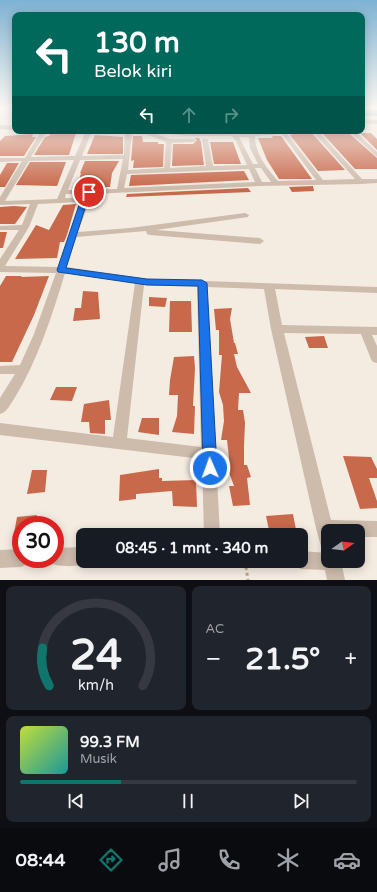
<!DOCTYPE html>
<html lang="id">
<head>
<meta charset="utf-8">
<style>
	body { margin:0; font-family:"Varela Round",sans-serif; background:#20242c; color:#f1f3f6; height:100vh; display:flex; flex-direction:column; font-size:15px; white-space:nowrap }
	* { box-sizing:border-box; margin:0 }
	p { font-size:13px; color:#9ea1a6 }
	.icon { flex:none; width:22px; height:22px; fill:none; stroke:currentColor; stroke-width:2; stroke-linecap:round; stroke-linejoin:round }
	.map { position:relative; height:580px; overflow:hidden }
	.panel { display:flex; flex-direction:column; gap:6px; padding:6px; background:#0d0f14; flex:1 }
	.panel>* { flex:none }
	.hud { position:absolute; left:12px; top:12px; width:353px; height:122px; border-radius:8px; box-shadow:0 2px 10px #0003; background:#00695c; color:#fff; overflow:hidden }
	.needle { width:26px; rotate:76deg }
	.controls { position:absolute; left:321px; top:524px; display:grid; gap:8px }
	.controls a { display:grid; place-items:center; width:44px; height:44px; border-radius:8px; background:#171b24; box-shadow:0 2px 10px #0003; font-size:20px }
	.speed { position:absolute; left:12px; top:516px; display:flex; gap:8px; font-size:20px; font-weight:700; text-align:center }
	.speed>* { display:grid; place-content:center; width:52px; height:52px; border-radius:50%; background:#171b24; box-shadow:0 2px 10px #0003; line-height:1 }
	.speed .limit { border:6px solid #d22; background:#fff; color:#111 }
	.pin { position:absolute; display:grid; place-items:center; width:34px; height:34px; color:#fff; margin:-17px; border:2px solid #fff; border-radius:50%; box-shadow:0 1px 4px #0007 }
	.me { position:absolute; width:44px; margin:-22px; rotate:358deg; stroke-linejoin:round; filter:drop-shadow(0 0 3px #0008) }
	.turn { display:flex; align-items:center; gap:14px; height:84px; padding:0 16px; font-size:18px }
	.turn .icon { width:52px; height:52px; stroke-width:2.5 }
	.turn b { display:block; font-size:28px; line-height:34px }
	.lanes { display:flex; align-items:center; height:38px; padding:0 16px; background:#0003; justify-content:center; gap:20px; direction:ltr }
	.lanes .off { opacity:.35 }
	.big { font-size:30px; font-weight:700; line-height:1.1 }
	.panel .card { flex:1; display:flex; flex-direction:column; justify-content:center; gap:6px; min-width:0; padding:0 14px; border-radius:8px; background:#20242c }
	.panel .dial { align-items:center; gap:0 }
	.dial svg { height:104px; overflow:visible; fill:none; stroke:#363941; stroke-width:7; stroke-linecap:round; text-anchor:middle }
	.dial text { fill:#f1f3f6; stroke:none }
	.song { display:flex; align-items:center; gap:12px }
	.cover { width:48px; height:48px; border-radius:6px; background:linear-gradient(135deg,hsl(70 70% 55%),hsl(180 70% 35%)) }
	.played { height:4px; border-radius:2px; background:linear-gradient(90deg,#0f766e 30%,#363941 30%) }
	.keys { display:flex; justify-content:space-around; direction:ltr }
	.heat { display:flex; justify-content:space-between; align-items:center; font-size:22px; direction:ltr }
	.panel .tiles { flex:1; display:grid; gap:6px; grid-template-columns:1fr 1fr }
	.card:last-child { grid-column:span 2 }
	.trip { position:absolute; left:76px; top:528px; width:232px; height:40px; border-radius:8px; background:#171b24; box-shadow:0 2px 10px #0003; font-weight:700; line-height:40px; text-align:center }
	.tabs { display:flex; height:64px; justify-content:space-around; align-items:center; background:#090b0e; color:#9ea1a6 }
	.tabs .icon { width:28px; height:28px }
	.tabs .selected { color:#0f766e }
	.tabs b { font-size:18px; color:#f1f3f6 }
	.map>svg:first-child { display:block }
</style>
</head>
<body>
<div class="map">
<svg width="377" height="580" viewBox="0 0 377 580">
	<rect width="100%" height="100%" fill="#f4ebe1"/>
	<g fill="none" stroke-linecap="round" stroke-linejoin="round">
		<!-- river -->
		<rect fill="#7fb0b2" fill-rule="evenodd" x="362" y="110" width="15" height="6"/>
	</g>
	<!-- building -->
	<g fill="#c8694b">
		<path d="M301,132H311L345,170L318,171L290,135Z"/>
		<path d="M51,133H76L69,155H34L45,137L49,136Z"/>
		<path d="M360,133H371L377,139V150Z"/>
		<path d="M33,134L32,137H36L24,156H0V141L5,136Z"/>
		<path d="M323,134H350L377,158V169H355Z"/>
		<path d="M95,135L123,137V154H87Z"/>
		<path d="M133,136H142L143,142H158V144H164L163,167L133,168L134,160L131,161Z"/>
		<path d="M272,136H281L312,179H279L267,160L258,138H273Z"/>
		<path d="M195,138H199L201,142L204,165L172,166L173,144H193L197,140Z"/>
		<path d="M210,142H233L241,164H214Z"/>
		<path d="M85,161H119L112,173L110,187H101L102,183L77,187L81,173H80Z"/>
		<path d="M30,162H66L57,186L16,185Z"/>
		<path d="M7,163H19L5,187H0V175Z"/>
		<path d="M244,171L249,180L129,186L131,175Z"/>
		<path d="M313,186L314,191L292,192L289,187Z"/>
		<path d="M248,188L251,192L126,197L127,194Z"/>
		<path d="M76,204L67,235L64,242H60L57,258L15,259L36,225L49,230L63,205Z"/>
		<path d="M0,207L14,206L27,207L15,224H0Z"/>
		<path d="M0,232H7L3,248H0Z"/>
		<path d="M6,276H22L21,277L49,276L34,315L12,362H0V286Z"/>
		<path d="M83,291L98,292L100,319L73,321L75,308H81Z"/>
		<path d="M149,297L167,298L165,307L149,306Z"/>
		<path d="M170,301H191L192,332H169Z"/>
		<path d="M232,308L230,319L234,343H235L238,354H234L237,367L251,393H239L238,410H243L245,423L244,446V465H247L251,477L247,478L250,505L233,506L229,486H234L227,467H230L227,440H221L224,421L223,405L219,392L222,355H219V330H216L214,309Z"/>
		<path d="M324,336L328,348H309L305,337Z"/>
		<path d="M194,356L195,368L193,406H195L194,434L172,432L177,416L178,395H169L170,380L174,357Z"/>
		<path d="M56,387H77L72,401L50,400Z"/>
		<path d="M109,400L111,420H105V434L90,433L89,422H81L84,404Z"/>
		<path d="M142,418H159V435L138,432Z"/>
		<path d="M343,456L371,457L377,469V478H369L377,501V508L360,509Z"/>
		<path d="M159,469V478H162V481L196,480L197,507L173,506L172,491L136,494V499L119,501L120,475Z"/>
		<path d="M32,470H47L45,492L27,494Z"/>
		<path d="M293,514L297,535H270L266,516Z"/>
		<path d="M37,515L34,525H21V545H12L17,517Z"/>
	</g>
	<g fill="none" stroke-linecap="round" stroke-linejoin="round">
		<!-- path -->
		<path stroke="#b9a596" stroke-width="3" stroke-dasharray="3 3" stroke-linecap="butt" d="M245,561L248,580"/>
		<!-- street -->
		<g fill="#cdbbac" fill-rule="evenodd">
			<path d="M362,119L377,120V124L362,123Z"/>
			<path d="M0,125L15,126V130L0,129Z"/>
			<path d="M41,131H47L31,157L75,156L86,131H92L82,156L124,155L125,131H149L170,139H195L196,140L193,142L172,143L170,168L206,166L202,140L205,138L208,140L213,166L247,165L236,141L232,136H188L162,133L159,131L229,133V131H233L235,133L300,131L287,134L323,180L355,179L312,131H318L362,179H377V183L361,184L259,186L92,194L78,232L130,228L245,213L249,215L248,217L156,230L260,238L264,241L260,244L150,235L147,234L146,231L76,237L67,267L147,279L377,287V293L275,289L282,325L377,327V335H372L377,346V363L373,362L371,359L361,334L284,333L331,520L377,521V537H358V531H328V553L322,550L316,528L271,329L264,289L207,287L220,535H204L202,459L0,435V423L113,437L135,283L65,273C52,316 38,360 14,399C10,405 7,412 0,414V398L15,374H0V366L20,365L34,334L56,273L0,272V259L19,230H0V226L22,225L30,204L0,205V197L22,161L0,162V158H25ZM132,133H143L166,142L164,168L128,170ZM282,134L316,180L278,181C267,168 255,154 255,136ZM239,137H249L250,148L258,164H253ZM123,159L117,189L68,190L80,160ZM74,160L57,199L5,201L29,161ZM255,168H261L271,182H262ZM249,169L255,182L124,188L127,174ZM66,194H84L82,198H65ZM80,202L58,267L5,266L29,227L38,204ZM144,285L197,287L201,447L127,438Z"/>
			<path d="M349,131H355L377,152V157Z"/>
			<path d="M83,547V561H90C81,568 59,567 49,563L47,559H55V548Z"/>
			<path d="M21,549V559H29L27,564L21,567L0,568V550Z"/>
			<path d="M301,551L328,553V561H341L345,580H327L325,570L301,569L295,566L293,561H301Z"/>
		</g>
	</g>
	<!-- sky -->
	<linearGradient id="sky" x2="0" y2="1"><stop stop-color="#7eb2d2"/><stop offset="0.57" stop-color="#faf6f2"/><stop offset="1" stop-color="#faf6f2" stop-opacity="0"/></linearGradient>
	<rect width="377" height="188" fill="url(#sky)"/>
	<!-- route -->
	<path fill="#1a73e8" stroke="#114b97" d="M87,190L92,192L87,202L66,268L147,279L202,280L207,283L217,468L215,472L210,474L205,472L203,468L198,286L147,285L58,272L57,270L80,202Z"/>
</svg>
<div class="controls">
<a><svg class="needle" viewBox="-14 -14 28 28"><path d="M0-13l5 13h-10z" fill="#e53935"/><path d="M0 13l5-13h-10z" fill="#9ea1a6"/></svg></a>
</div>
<div class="speed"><div class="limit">30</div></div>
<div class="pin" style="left:89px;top:192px;background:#d93025"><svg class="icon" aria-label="arrive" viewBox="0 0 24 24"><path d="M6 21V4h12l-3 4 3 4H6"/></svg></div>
<svg class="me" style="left:210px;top:468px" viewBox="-20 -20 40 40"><circle r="17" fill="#1a73e8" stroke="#fff" stroke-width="3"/><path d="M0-11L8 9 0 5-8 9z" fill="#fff"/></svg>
<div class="trip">08:45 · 1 mnt · 340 m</div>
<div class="hud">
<div class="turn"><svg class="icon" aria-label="left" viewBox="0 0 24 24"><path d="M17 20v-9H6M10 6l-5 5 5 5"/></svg><div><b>130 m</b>Belok kiri</div></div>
<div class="lanes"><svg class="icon" aria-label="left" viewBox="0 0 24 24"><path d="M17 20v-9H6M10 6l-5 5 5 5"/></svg><svg class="icon off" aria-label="ahead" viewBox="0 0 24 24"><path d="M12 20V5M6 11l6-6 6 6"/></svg><svg class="icon off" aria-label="right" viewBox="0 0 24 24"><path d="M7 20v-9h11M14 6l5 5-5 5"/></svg></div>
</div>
</div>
<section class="panel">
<div class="tiles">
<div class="card dial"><svg viewBox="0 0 100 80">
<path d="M14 69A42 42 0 1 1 86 69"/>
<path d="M14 69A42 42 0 0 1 9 40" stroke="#0f766e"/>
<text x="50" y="56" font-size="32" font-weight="700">24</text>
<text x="50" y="72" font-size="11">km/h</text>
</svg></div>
<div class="card"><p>AC</p>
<div class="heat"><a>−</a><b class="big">21.5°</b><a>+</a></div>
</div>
<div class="card">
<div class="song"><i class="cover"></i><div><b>99.3 FM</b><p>Musik</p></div></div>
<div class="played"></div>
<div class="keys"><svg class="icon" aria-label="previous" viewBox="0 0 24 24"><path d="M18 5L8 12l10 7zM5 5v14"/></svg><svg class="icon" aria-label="pause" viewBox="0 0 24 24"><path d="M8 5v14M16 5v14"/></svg><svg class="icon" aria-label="next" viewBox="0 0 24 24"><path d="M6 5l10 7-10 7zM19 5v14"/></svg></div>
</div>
</div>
</section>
<nav class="tabs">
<b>08:44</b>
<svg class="icon selected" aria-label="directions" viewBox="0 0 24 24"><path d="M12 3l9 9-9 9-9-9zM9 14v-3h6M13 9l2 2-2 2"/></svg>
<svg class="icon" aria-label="music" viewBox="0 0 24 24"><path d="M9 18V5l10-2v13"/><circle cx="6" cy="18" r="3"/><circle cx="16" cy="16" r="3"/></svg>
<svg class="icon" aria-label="phone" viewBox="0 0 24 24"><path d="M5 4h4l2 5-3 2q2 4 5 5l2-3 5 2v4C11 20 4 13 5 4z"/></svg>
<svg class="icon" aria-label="climate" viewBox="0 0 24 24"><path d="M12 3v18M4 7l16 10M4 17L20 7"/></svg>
<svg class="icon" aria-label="car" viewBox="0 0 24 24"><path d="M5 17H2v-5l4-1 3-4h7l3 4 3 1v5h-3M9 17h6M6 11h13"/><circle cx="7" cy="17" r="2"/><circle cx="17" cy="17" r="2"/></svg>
</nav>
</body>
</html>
